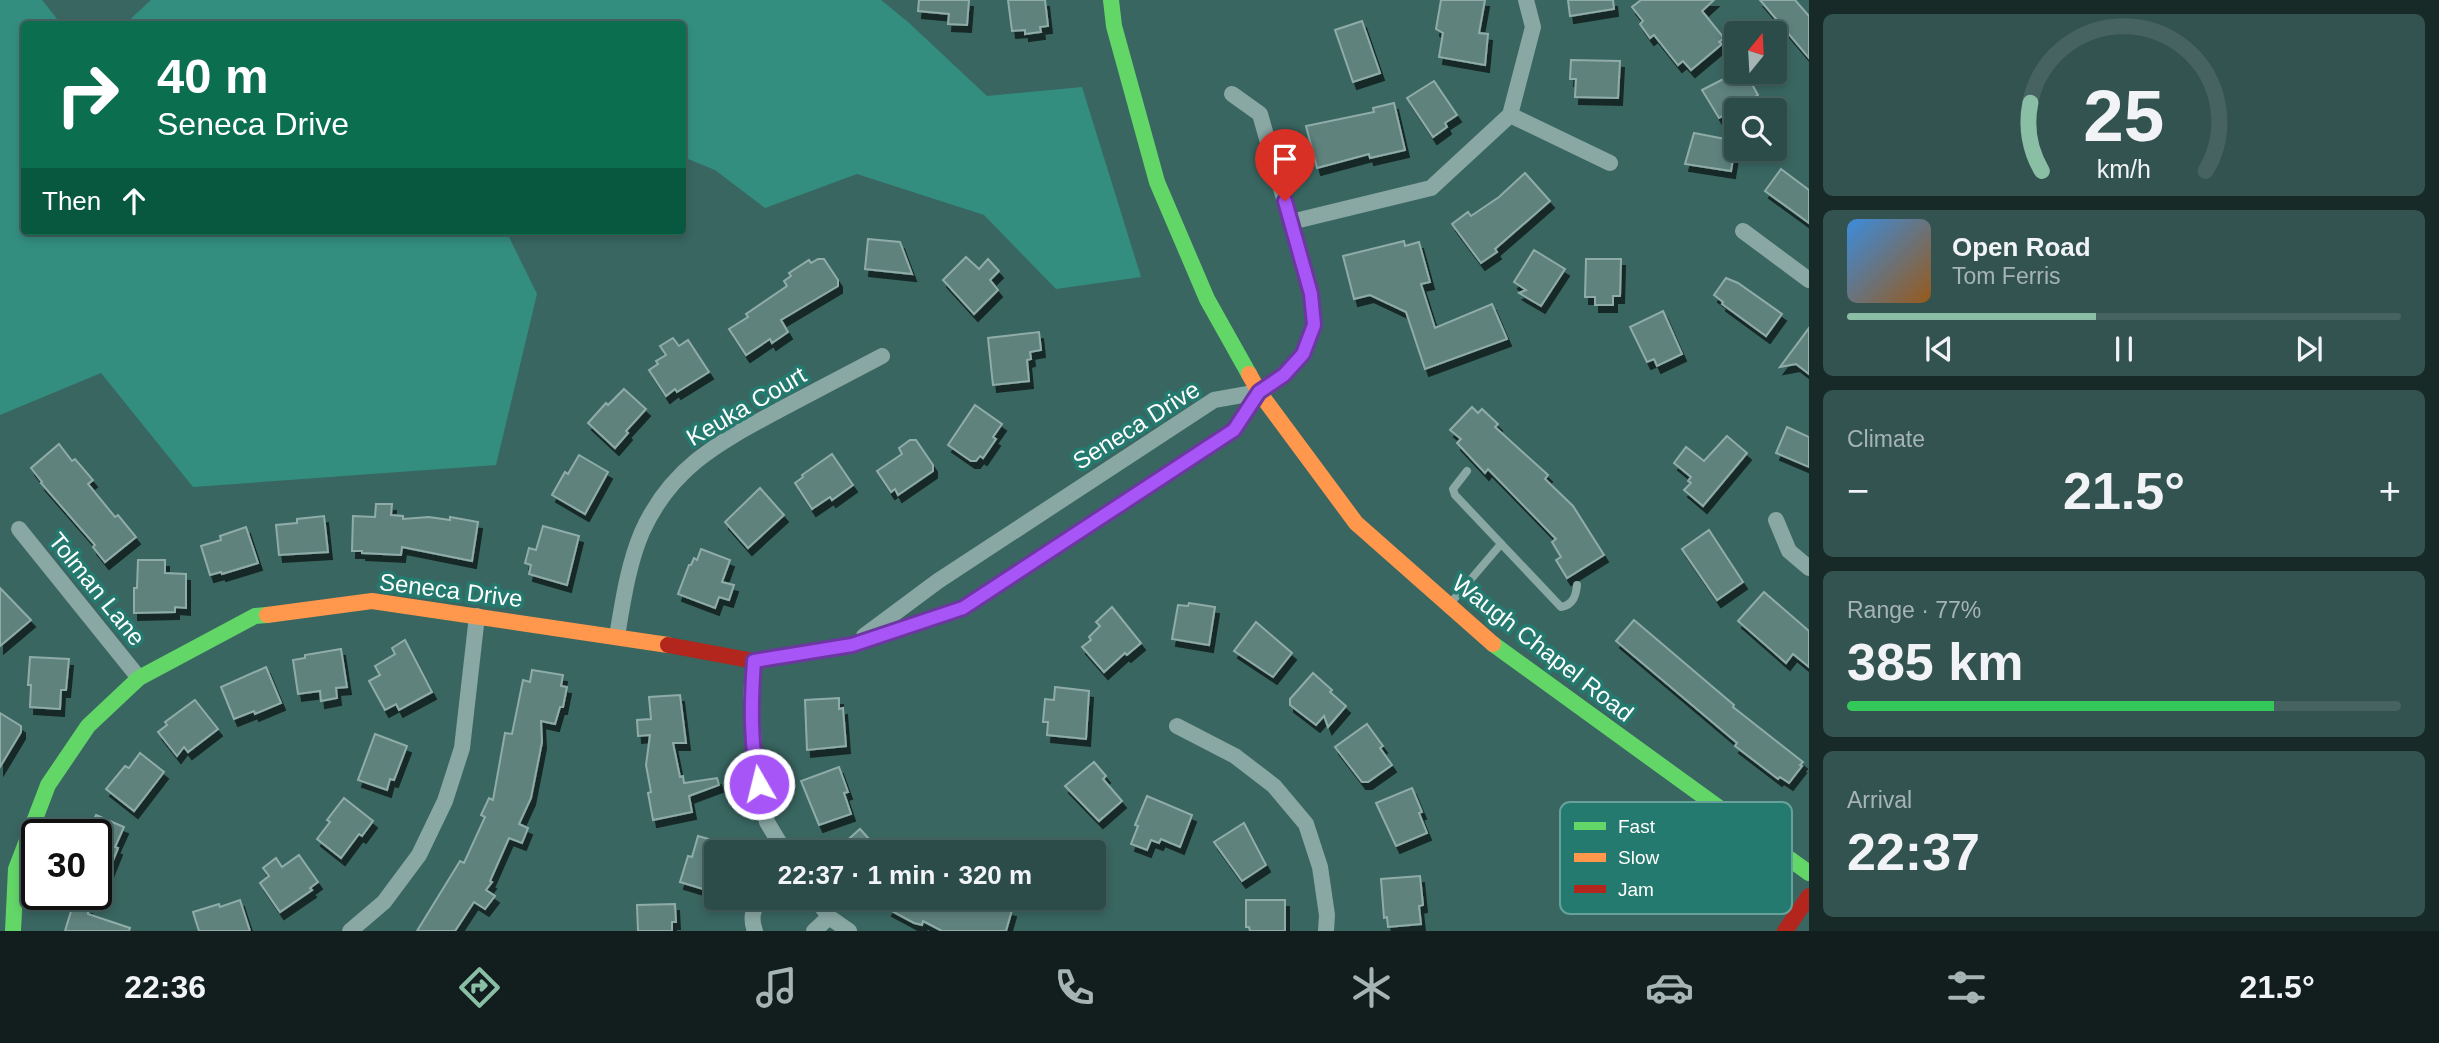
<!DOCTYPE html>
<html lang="en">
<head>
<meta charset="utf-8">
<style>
	body { margin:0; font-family:Helvetica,sans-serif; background:#335350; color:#f1f3f6; height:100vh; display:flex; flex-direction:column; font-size:26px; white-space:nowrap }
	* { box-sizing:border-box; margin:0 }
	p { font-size:23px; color:#a6b4b4 }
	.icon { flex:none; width:38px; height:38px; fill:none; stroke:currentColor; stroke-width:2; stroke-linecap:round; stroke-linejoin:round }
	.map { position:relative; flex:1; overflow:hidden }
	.details { display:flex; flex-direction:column; gap:14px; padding:14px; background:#182a28; width:630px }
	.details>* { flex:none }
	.top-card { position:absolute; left:21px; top:21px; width:665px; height:214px; border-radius:7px; box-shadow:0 4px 10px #0003,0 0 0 2px #476361; background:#0b6e4f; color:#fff; overflow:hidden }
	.needle { width:46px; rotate:18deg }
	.controls { position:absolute; left:1724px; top:21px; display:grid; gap:14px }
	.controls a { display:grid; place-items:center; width:63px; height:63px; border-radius:7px; background:#2b4c49; box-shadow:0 4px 10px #0003,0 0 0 2px #476361; font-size:35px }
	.speed { position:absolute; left:21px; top:819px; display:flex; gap:14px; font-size:35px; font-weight:700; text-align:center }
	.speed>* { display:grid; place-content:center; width:91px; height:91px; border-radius:50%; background:#2b4c49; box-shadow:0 4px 10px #0003,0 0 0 2px #476361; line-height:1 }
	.speed .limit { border:4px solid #111; border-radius:10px; background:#fff; color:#111 }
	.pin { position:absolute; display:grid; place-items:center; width:60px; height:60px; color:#fff; margin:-72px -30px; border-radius:50% 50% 50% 0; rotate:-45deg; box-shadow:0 0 7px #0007 }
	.pin .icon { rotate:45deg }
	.me { position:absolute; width:77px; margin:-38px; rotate:352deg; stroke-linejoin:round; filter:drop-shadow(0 0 5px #0008) }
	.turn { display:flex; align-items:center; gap:24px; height:147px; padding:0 21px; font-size:32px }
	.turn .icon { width:91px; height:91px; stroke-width:2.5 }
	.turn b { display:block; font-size:49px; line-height:60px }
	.then { display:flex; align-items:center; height:66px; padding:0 21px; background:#0003; gap:14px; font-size:26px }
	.big { font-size:52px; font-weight:600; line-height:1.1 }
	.details .widget { flex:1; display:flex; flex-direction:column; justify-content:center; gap:10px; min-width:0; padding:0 24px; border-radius:10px; background:#335350 }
	.details .dial { align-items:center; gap:0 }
	.dial svg { height:182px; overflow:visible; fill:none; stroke:#476361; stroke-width:7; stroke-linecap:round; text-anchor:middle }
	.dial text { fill:#f1f3f6; stroke:none }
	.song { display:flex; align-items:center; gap:21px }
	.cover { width:84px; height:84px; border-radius:10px; background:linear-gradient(135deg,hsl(210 70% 55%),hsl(30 70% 35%)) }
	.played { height:7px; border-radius:4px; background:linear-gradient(90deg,#8abfa5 45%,#476361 45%) }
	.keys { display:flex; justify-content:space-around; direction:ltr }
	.heat { display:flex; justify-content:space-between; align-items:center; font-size:38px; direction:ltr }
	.charge { height:10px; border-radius:5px; background:linear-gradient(90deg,#34c759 77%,#476361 0) }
	.trip { position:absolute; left:704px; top:840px; width:402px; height:70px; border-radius:7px; background:#2b4c49; box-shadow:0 4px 10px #0003,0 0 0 2px #476361; font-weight:600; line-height:70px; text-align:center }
	.tab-bar { display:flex; height:112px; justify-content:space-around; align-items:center; background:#111e1d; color:#a6b4b4 }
	.tab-bar .icon { width:49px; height:49px }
	.tab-bar .current { color:#8abfa5 }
	.tab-bar b { font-size:32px; color:#f1f3f6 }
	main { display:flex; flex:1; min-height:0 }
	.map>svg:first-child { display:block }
</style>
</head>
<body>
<main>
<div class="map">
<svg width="1809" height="931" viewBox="0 0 1809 931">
	<defs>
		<filter id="shadow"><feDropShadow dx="4" dy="7" stdDeviation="0" flood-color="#0009"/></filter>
	</defs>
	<rect width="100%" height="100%" fill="#396661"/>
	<!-- green -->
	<g fill="#338e80">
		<path d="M0,0H42L61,24H24V231H506L537,294L496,465L193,487L101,373L0,415Z"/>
		<path d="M151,0H881L908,22L987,96L1082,87L1141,277L1056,289L984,215L857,174L765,208L715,170L683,157L682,24H125Z"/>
	</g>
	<!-- building -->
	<g fill="#5e827d" stroke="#90aca9" stroke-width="2" filter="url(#shadow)">
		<path d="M919,0H969L967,25L948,24L949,14L918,11Z"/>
		<path d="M1008,0H1045L1048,26L1040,27L1041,32L1025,34V30L1012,31Z"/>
		<path d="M1441,0H1485L1479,33L1488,34L1485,65L1439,57L1443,33L1436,29Z"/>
		<path d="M1568,0H1613L1614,9L1570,16Z"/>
		<path d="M1641,0H1714L1702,11L1724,38L1719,42L1722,44L1691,70L1683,61L1678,65L1654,35L1650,38L1640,24L1643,21L1632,7Z"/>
		<path d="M1760,0H1795L1809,16V58Z"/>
		<path d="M1362,21L1380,73L1353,82L1335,30Z"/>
		<path d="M1571,60L1620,61L1618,98L1575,97L1576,79H1570Z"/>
		<path d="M1737,72H1745L1758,95L1719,118L1702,90Z"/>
		<path d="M1434,81L1457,115L1445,123L1447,127L1433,137L1407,98Z"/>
		<path d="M1394,103L1405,150L1370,158L1369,154L1317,168L1306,126L1374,112L1373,108Z"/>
		<path d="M1694,133L1736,141L1731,171L1685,164Z"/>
		<path d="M1781,169L1809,190V223L1765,191Z"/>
		<path d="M1525,173L1550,201L1495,249L1497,252L1481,263L1452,224L1468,212L1471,216L1499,197Z"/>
		<path d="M868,239L900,242L912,274L865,269Z"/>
		<path d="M1404,241L1405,246L1419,242L1430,282L1421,284L1435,328L1492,304L1507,339L1425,369L1406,312L1370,295L1354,299L1343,256Z"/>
		<path d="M1534,250L1565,269L1541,306L1519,293L1526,290L1514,282Z"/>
		<path d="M966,257L979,269L988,259L999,271L990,280L998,290L974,314L943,280Z"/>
		<path d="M818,259H824L838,280V286L781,320L788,332L772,343L770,339L746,355L729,329L748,317L746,314L787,286L784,281L791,276L789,273L809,260L811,263Z"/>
		<path d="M1586,259H1621L1620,296H1613V305H1595V297H1585Z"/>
		<path d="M1726,278L1738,283L1782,314L1766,336L1722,304L1723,302L1714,295Z"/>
		<path d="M1663,311L1682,354L1657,366L1654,359L1647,362L1630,327Z"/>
		<path d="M1809,328V374L1796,364L1780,367Z"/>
		<path d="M1039,332L1041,350L1030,352L1031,359L1027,360L1029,381L993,385L988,338Z"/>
		<path d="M673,338L679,346L688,340L709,372L677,392L675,389L666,396L649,370L658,364L656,361L666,355L660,346Z"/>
		<path d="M624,389L646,409L626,431L628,433L615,448L588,423L606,403L608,405Z"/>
		<path d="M975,405L1002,424L993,437L996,439L983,458L980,456L976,461H971L948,445Z"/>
		<path d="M1472,407L1478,413L1482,409L1498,424L1495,427L1548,475L1545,479L1573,506L1604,555L1567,578L1556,560L1561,557L1552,542L1556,539L1488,469L1485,473L1457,443L1461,439L1450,430Z"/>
		<path d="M1787,427L1809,437V467L1776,453Z"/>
		<path d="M1727,436L1747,453L1703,506L1684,490L1691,483L1688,481L1691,477L1674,463L1686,447L1704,461Z"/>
		<path d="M910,440H916L933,465V471L898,495L895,489L891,492L877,471L902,454L899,448Z"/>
		<path d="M59,444L72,461L75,459L93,480L88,484L115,517L118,515L136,537L105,562L93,547L95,545L41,483L42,482L31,468Z"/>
		<path d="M832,454L853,485L832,500L830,497L812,509L795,483L803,477L802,475Z"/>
		<path d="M579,455L608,472L585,514L552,495L565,472L568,474Z"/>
		<path d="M760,488L784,515L748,548L725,522Z"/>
		<path d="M376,504H392L391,515L403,516V519L429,517L450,520V517L478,522L472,561L402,547L401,555L362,553V551H352L353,516L375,517Z"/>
		<path d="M324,516L328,552L279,555L276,525L297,523V519Z"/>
		<path d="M543,526L579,536L567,585L529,574L531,565L525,563L529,548L536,550Z"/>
		<path d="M246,527L258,563L222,574L221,572L210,575L201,546L221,540L220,536Z"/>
		<path d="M1709,530L1743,582L1717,600L1682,549Z"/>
		<path d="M701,549L730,560L722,582L734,585L729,600L719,597L715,608L678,594L689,565H691L694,558L697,560Z"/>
		<path d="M138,560H165V573L186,574V608L175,607V612L134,613V588H137Z"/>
		<path d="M0,588L31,620L0,646Z"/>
		<path d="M1764,592L1809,631V667L1793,654L1786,663L1738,621Z"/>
		<path d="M1189,603L1215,607L1209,645L1172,639L1178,605L1188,606Z"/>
		<path d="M1112,607L1141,643L1127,655L1125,653L1104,672L1082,647L1091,640L1089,637L1100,626L1096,622Z"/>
		<path d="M1634,620L1734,705L1733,707L1803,762L1800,765L1802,766L1789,783L1780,777L1778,779L1735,746L1737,743L1616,641Z"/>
		<path d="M1256,622L1292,653L1273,677L1234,651Z"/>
		<path d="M405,640L432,692L399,710L396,704L385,710L369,681L380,675L375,666L395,654L392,648Z"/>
		<path d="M341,649L347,687L336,688L337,698L321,701L320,691L298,694L293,660L305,658V655Z"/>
		<path d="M30,657L69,659L66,690H61L60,709L30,707L31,685H28Z"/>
		<path d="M266,667L281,703L255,714L254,711L234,719L221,687Z"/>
		<path d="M532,670L563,675L561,686L567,687L563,707H560L555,724L541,721L542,742L531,798L519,824L528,828L522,843L509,838L490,881L492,882L486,890L495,896L485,909L474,902L455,931H417L460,861L464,863L485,817L481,815L489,798L493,800L505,733L512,734L523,680L530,682Z"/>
		<path d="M1313,673L1332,690L1330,692L1346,706L1328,727L1324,716L1316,725L1290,705V699Z"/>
		<path d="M1055,687L1089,691L1086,739L1047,735L1048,722H1043L1045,699L1054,700Z"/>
		<path d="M680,695L686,743H673L680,777L683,776L684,783L717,778L719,785L689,796L692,812L653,820L648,793L651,792L646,765L650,735L638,736L637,720L651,719L649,697Z"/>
		<path d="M839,698V709L843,708L846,746L807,750L805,700Z"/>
		<path d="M195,700L218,729L188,752L184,747L177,756L158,732L167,725L165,722Z"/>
		<path d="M0,713L21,726V732L0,767Z"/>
		<path d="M1367,724L1383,746L1380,748L1392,765L1368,782H1362L1335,747Z"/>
		<path d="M375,734L407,746L394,780L390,779L387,790L358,780Z"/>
		<path d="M140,753L164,772L134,811L106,789L125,766L129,768Z"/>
		<path d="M1094,762L1106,776L1103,779L1122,801L1099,821L1065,786Z"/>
		<path d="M839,767L848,792L844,793L851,814L819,825L801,781Z"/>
		<path d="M1412,788L1422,812L1419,813L1427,833L1396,846L1376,803Z"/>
		<path d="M1147,796L1192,815L1180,847L1161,839L1159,843L1151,840L1147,850L1131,844L1138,826L1135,825Z"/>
		<path d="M344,798L373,821L362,836L359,834L341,858L317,839L330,822L327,820Z"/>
		<path d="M96,815L124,827L115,847L118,848L108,873L96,868V835H87Z"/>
		<path d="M1244,823L1266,865L1242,881L1214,842Z"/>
		<path d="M860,829L881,852H834Z"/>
		<path d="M698,836L716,841V893L680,882L688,856L692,857Z"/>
		<path d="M299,855L318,882L310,888L312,890L280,912L260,883L269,876L263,868L276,858L282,867Z"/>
		<path d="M1420,876L1423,905L1419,906L1421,924L1388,927L1387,917L1384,918L1381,879Z"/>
		<path d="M894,898H944L962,907L964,902L985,907V904L1012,910L1006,931H942L923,921L922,925L914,923L888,909Z"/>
		<path d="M240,900L250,931H199L193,912L219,904L220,907Z"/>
		<path d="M1246,900H1285V931H1250L1249,927H1246Z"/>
		<path d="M675,904L676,922H672V931H638L637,905Z"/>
		<path d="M88,907V914L130,928L129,931H65L72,908Z"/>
	</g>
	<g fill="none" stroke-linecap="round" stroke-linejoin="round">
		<!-- lane -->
		<g stroke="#89a7a3" stroke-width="8">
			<path d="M1467,471L1453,489L1455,495L1561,607C1573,605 1576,596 1577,585"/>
			<path d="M1448,606L1501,544"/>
		</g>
		<!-- street -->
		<g stroke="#89a7a3" stroke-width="16">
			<path d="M1510,115L1610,163"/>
			<path d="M1291,222L1431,188L1510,115L1533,27L1526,0"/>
			<path d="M1743,231L1809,280"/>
			<path d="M1776,520L1789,551L1809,568"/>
			<path d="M19,529L139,678"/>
			<path d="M617,636C623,601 628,565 642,532C672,465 722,441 783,408C816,391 849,373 882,356"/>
			<path d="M864,636L938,581L1214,400L1259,392L1284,375L1303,354L1314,325L1311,294L1260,114L1232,94"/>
			<path d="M754,661L751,696L755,765L767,822L785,852"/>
			<path d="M1177,726L1235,756L1274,786L1306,824L1320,867L1327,915L1326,931"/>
			<path d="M816,898L829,917L849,931"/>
			<path d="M350,931L384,902L419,855L445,801L462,748L477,616"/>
			<path d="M755,931C750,918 753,909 760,898"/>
			<path d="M814,931L829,917"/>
		</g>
		<!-- fast -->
		<g stroke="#63d668" stroke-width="16">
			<path d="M1111,0L1114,26L1157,182L1207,299L1249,374"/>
			<path d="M1052,549L1234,430L1259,392"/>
			<path d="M1493,644L1809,873"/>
			<path d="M13,931L16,869L48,785L88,726L139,678L255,616L267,615"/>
		</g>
		<!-- slow -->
		<g stroke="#ff974d" stroke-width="16">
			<path d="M1249,374L1259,392L1356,523L1493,644"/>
			<path d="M267,615L372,601L668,645"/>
		</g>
		<!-- jam -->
		<g stroke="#b3261e" stroke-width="16">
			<path d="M668,645L754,661L852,645L963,608L1052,549"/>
			<path d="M1785,931L1809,896"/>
		</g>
	</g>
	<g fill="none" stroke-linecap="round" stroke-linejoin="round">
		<!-- route casing -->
		<g stroke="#6d37a1" stroke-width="18">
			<path id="route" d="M759,784C750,744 751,702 754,661L852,645L963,608L1234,430L1259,392L1284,375L1303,354L1314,325L1311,294L1285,201"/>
		</g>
		<!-- route -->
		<use href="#route" stroke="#a855f7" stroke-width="12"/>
	</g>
	<g text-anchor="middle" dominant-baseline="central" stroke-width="7" stroke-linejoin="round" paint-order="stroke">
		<!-- street labels -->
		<g font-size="24" fill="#fff" stroke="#257a6f">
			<text transform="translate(746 406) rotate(-30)">Keuka Court</text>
			<text transform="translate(1136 425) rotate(-32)">Seneca Drive</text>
			<text transform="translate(97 589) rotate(51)">Tolman Lane</text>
			<text transform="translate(451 590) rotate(7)">Seneca Drive</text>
			<text transform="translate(1543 648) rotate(38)">Waugh Chapel Road</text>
		</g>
	</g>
	<!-- legend -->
	<rect x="1560" y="802" width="232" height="112" rx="10" fill="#257a6f" stroke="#66a29a" stroke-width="2"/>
	<rect x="1574" y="822" width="32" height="8" fill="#63d668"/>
	<rect x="1574" y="853" width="32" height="9" fill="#ff974d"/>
	<rect x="1574" y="885" width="32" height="8" fill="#b3261e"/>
	<g font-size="19" fill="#fff">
		<text x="1618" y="833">Fast</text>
		<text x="1618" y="864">Slow</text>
		<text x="1618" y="896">Jam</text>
	</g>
</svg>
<div class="controls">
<a><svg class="needle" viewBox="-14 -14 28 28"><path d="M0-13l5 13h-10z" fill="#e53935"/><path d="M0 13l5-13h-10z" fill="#a6b4b4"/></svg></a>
<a><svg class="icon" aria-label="search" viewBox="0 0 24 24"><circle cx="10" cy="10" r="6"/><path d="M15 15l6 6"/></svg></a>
</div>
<div class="speed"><div class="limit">30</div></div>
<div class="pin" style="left:1285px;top:201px;background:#d93025"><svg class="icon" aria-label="arrive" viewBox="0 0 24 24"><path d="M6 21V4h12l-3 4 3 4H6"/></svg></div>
<svg class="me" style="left:759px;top:784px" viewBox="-20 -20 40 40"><circle r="17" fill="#a855f7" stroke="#fff" stroke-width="3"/><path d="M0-11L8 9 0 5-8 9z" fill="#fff"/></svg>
<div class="trip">22:37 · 1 min · 320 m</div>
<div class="top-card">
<div class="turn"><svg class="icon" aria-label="right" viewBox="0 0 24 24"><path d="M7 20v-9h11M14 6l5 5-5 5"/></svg><div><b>40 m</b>Seneca Drive</div></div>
<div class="then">Then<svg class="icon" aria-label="ahead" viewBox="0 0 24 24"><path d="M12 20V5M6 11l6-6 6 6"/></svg></div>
</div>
</div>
<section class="details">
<div class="widget dial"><svg viewBox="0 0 100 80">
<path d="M14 69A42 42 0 1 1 86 69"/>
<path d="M14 69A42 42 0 0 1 9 39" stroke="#8abfa5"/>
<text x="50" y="56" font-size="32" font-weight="700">25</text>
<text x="50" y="72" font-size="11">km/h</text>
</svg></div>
<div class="widget">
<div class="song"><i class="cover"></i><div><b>Open Road</b><p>Tom Ferris</p></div></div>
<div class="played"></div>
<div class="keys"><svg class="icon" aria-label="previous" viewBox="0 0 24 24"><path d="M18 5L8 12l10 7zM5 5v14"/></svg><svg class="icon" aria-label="pause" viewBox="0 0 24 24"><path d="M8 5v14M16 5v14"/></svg><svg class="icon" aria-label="next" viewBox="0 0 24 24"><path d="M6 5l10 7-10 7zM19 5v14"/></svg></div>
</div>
<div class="widget"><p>Climate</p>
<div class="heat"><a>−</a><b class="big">21.5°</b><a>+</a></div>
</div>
<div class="widget"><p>Range · 77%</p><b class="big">385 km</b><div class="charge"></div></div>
<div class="widget"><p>Arrival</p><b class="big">22:37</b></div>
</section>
</main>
<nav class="tab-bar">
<b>22:36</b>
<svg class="icon current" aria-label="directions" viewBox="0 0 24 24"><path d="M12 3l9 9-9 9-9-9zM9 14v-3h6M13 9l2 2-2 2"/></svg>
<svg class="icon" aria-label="music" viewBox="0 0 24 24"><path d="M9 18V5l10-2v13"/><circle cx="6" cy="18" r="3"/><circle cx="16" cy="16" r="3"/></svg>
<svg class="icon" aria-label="phone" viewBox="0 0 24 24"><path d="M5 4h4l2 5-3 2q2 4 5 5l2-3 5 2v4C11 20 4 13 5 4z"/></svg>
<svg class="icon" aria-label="climate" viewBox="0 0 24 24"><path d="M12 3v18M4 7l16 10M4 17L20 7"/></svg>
<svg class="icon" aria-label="car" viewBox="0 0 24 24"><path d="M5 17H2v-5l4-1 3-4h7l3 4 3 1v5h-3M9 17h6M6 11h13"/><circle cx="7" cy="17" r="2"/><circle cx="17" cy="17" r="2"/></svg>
<svg class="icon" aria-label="filters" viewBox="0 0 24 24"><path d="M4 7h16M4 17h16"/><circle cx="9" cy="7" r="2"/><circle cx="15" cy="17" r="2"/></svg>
<b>21.5°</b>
</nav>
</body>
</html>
